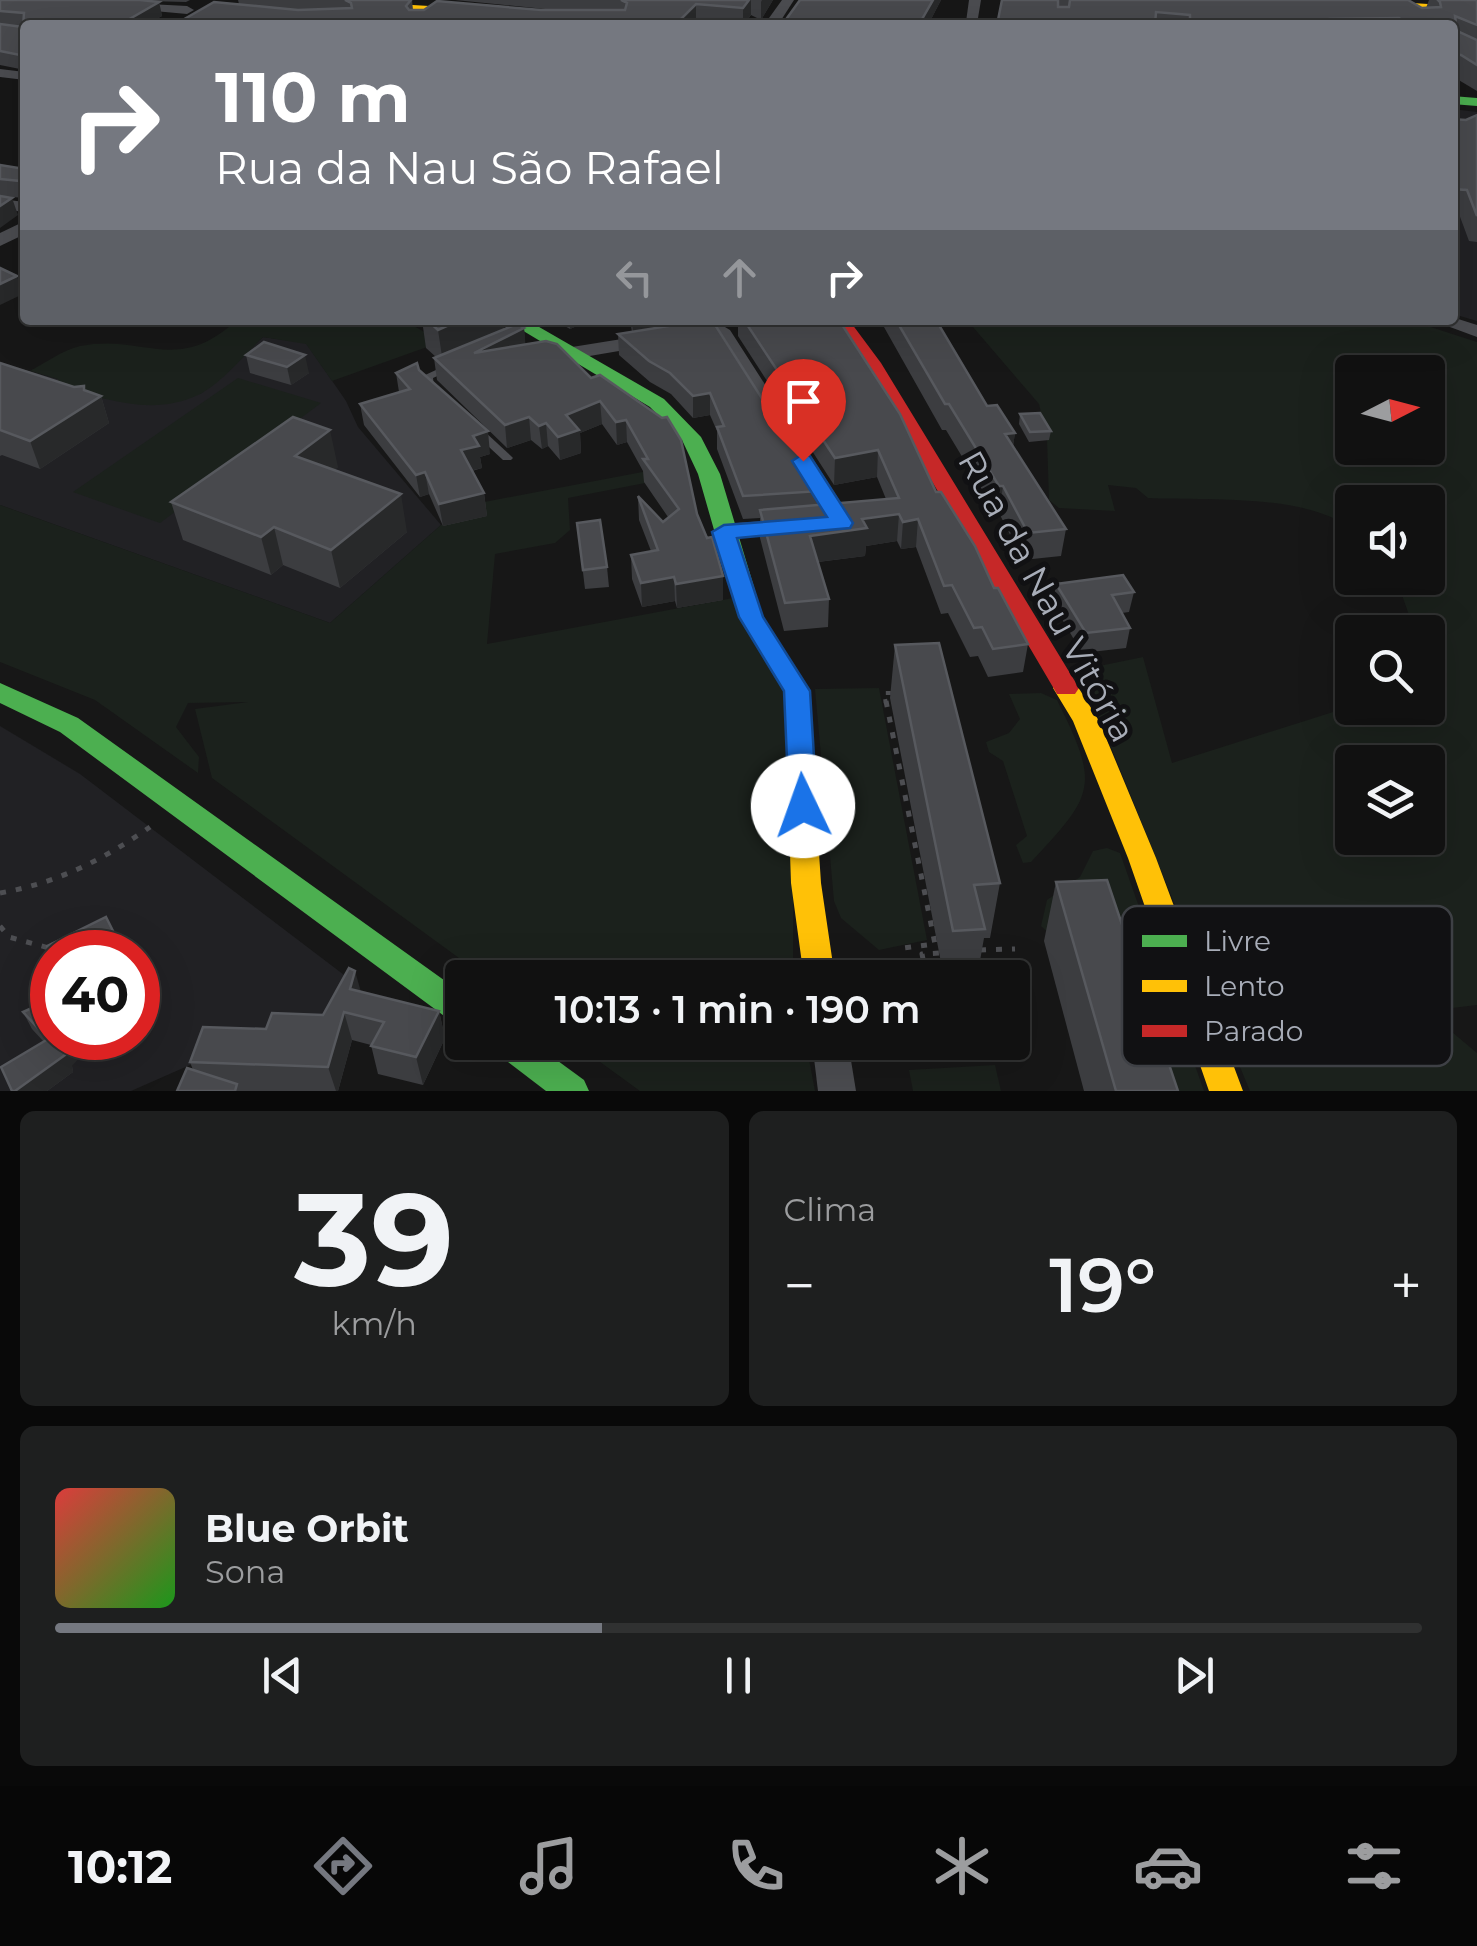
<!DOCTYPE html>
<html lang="pt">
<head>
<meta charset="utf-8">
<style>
	body { margin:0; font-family:Montserrat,sans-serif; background:#1e1f1f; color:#f1f3f6; height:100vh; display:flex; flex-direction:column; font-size:38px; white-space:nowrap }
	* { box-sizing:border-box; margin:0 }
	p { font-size:32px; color:#9c9d9f }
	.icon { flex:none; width:55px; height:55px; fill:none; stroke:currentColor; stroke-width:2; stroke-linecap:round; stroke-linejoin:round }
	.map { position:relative; height:1091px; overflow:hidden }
	.details { display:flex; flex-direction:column; gap:20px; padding:20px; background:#090909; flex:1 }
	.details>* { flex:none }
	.top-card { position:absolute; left:20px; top:20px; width:1438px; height:305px; border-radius:10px; box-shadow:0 10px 40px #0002,0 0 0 2px #303131; background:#757880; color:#fff; overflow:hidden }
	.needle { width:65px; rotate:84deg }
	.tools { position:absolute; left:1335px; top:355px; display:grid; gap:20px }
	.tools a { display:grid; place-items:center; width:110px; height:110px; border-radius:10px; background:#111; box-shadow:0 10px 40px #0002,0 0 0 2px #303131; font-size:50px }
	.speed { position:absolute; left:30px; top:930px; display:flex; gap:20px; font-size:50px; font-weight:700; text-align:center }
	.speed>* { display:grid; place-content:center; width:130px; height:130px; border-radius:50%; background:#111; box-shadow:0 10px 40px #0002,0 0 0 2px #303131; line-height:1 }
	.speed .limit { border:15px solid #d22; background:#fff; color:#111 }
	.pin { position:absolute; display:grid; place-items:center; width:85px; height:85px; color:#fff; margin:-102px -42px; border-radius:50% 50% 50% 0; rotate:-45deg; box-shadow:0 0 10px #0007 }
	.pin .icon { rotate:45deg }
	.me { position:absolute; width:110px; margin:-55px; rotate:357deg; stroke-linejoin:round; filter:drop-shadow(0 0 8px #0008) }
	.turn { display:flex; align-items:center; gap:35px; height:210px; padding:0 30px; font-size:45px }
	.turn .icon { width:130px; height:130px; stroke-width:2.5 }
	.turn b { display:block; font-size:70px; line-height:85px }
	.lanes { display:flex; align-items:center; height:95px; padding:0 30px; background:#0003; justify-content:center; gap:50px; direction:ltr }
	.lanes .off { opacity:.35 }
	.big { font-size:75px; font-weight:600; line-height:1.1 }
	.details .tile { flex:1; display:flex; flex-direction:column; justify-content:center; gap:15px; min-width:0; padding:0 35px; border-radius:15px; background:#1e1f1f }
	.details .dial { align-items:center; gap:0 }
	.dial b { font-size:130px; line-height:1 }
	.song { display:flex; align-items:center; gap:30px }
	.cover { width:120px; height:120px; border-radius:15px; background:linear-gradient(135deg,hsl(0 70% 55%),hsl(120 70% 35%)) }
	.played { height:10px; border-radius:5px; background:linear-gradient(90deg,#757880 40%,#303131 40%) }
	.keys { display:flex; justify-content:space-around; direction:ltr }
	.heat { display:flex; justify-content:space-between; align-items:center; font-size:55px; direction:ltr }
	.details .tiles { flex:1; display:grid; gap:20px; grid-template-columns:1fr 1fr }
	.tile:last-child { grid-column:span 2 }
	.trip { position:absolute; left:445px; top:960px; width:585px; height:100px; border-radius:10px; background:#111; box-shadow:0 10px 40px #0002,0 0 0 2px #303131; font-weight:600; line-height:100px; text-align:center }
	.tabs { display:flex; height:160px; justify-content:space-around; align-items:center; background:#070707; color:#9c9d9f }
	.tabs .icon { width:70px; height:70px }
	.tabs .active { color:#757880 }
	.tabs b { font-size:45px; color:#f1f3f6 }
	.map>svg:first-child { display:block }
</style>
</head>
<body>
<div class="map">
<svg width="1477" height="1091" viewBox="0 0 1477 1091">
	<rect width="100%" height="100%" fill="#171717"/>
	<!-- built -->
	<g fill="#212124" fill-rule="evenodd">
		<path d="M1452,109L1477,112V321L1453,314Z"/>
		<path d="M263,337L306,343L346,401L358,427L441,525L330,623L0,505V363L58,379L200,394Z"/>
		<path d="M0,726L80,774L352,981L350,1015L224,1050L131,1091H0ZM52,952H138V1038H52Z"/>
	</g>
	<!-- green -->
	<g fill="#1b211c" fill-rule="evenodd">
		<path d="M237,320H404L441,342L332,381L306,344L263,337C244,355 221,384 198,395C151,417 105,398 58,387V379L30,371C45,363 63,350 80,346C144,333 176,376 237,320Z"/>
		<path d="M967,320H1409L1477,342V1005L1427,1011L1477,1053V1091H1250L1232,1048L1286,1045L1295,1055L1339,1039L1321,1015L1219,1014L1080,670L1143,657L1172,763L1352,706L1428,708V683L1432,681L1428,668V632H1415L1396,578H1428V502H1352V529C1304,493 1208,501 1148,498L1136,488L1108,485L1115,511L1059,508L1049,500L1047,439L1039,404ZM1352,372H1428V448H1352ZM1352,762H1428V838H1352Z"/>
		<path d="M238,378L321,403L160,523L73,492Z"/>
		<path d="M674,466L676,477L568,498L570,530L555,543L495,554L487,644L733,598L785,678L793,766V977H485L212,778L195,709L248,702L188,703L176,727L199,757L198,773L95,700L0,662V505L330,623L441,525L486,516L479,503Z"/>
		<path d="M879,688L927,940L879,950L841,918L834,901L815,689Z"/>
		<path d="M1041,693L1057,700C1100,786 1095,794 1031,862L1023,863L1016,845L1027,836L1003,761L989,752L986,742L1009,733L1020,719L1009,694Z"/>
		<path d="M1107,848L1120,853L1204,1091H1148L1053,937L1041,926L1047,900L1080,877L1093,851Z"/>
		<path d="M574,1043H806L815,1091H640Z"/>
		<path d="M995,1065L1001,1091H913L909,1070Z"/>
	</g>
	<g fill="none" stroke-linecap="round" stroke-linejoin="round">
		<!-- path-far1 -->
		<path stroke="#4d4e52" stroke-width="4" stroke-dasharray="5 8" stroke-linecap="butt" d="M886,704L884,693H893"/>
		<!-- path -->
		<g stroke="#4d4e52" stroke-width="5" stroke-dasharray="6 10" stroke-linecap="butt">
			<path d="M886,701L935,944L903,948"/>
			<path d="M0,893C57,883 103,860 150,827"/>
			<path d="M0,926L9,937L49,948"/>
			<path d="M980,950L1015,949"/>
			<path d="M923,959L922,954L940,953"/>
		</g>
		<!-- lane -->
		<g fill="#4b4c50" fill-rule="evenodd">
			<path d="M451,363L456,366L455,368L433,378L434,386L440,393L439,395H431L424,387L423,376Z"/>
			<path d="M480,430L484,431L511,456L513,458L511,460H503L476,435L474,433L476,431Z"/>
		</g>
		<!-- street -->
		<g fill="#4b4c50" fill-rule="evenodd">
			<path d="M71,0L187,6L194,10L187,14L77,4Z"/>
			<path d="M782,0H794L778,25H764Z"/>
			<path d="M969,0H981L978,18L988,25L966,22Z"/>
			<path d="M0,69L25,72V80L0,77Z"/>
			<path d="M0,199L25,202V212L0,209Z"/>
			<path d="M25,221V234L0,246V233Z"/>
			<path d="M1452,317L1477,325V337L1431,320Z"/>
			<path d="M720,324L730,330L854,523L851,528L833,530L821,523L826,517L710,330Z"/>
			<path d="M653,334L663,340L660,344L572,359L562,353L572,347Z"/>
			<path d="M793,519L805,526L802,531L723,540L711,532L723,524Z"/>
			<path d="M812,1042H848L856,1091H818Z"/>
		</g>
		<!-- fast -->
		<g fill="#4caf50" fill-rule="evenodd">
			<path d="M1452,96L1477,98V106L1452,104Z"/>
			<path d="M505,320H527L664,399L701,437L720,474L763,617L810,691L817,823L813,831L803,834L793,831L789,823L784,691L739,617L698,474L682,440L650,407Z"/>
			<path d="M0,683L78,718L462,993V1025L451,1021L60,732L0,703Z"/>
			<path d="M490,1042H532L584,1080L589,1091H546L495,1052Z"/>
		</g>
		<!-- slow -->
		<g fill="#ffc107" fill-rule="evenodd">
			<path d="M328,0L480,9L486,13L480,17L334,3Z"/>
			<path d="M1363,0L1477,7V15L1369,3Z"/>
			<path d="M1066,679L1075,682L1099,721L1156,858L1243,1091H1209L1128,858L1073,721L1053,688L1057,682Z"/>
			<path d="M803,812L813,815L817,823L821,883L835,978H804L791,883L789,823L793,815Z"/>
		</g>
		<!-- jam -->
		<path fill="#c62828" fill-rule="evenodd" d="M831,320H849L881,363L1079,688L1075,694H1057L863,364Z"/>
	</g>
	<!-- wall -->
	<g fill="#3c3d40">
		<path d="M0,0H190L186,2L147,1L159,2L162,16L145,25H25V70L0,65Z"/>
		<path d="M238,0H412L413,10H555L455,0H773L761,20L751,15L744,25L696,23L694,25H174L239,4Z"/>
		<path d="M800,0H941L928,25H782Z"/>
		<path d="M1002,0H1408L1422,8H1426L1429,0H1477V91L1452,76V25H997Z"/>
		<path d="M1477,115V242L1469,241L1459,214L1452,213V119L1466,120Z"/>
		<path d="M0,165L25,169V198L0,196Z"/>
		<path d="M422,320H503L504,329L524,328L525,344L591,378L600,375L697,514L723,600L677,608L675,601L642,607L632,579L631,555L651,551L639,520L638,496L663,522L668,517L644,482L643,471L627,442L617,445L602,424L580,433L581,453L560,460L548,446L542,449L531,440L507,448L437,380L434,358L436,357L426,348Z"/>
		<path d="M554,320H591L570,329Z"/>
		<path d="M630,320H716H713L821,491L820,505L886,499L877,477L834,485L738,336V320H839L936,492L1028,644L1023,672L988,677L978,656L970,657L948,613L941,614L916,547L901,549L897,541L866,546L865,556L818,562L829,599L828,627L784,631L760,538V518L743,519L717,449V431L710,415L693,418L671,394L650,382L619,355L618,334L632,332Z"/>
		<path d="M880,320H936L987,406L1015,433L1013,446L1066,529L1061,556L1023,560L999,513H996L946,430H942Z"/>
		<path d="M246,355L309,373L291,385L250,373Z"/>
		<path d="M0,363L74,387L84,386L85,391L101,396L109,423L40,469L2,455L0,456Z"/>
		<path d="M419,370L490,454L480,457L482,468L472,471L484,493L487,516L443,526L429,494L420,497L364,425L360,404L399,392L396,373Z"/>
		<path d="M1020,414L1051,431L1049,440L1029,442L1019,424Z"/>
		<path d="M338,467L334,470L407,532L340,588L283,565L271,575L183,540L171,502Z"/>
		<path d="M577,523L607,567L609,587L585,589Z"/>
		<path d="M1056,584L1134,592L1129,612L1122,613L1130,628L1126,648L1082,653L1053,604Z"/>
		<path d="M895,645L1000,883L990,938H984L977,978H944L890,698Z"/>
		<path d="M1056,882L1178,1091H1084L1044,941Z"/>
		<path d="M361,992L439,1011L445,1038L423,1085L378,1074L371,1045L352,1040L338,1091H177L193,1070L190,1062L266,1029L323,1015Z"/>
		<path d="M23,1012L72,1066L73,1072L47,1091H12L44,1042L32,1029Z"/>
	</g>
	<!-- shaded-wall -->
	<g fill="#28292a">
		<path d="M749,0H751V15L743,25V8Z"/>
		<path d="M762,0H773L761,20V2Z"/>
		<path d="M933,0H941L928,25H921V21Z"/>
		<path d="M159,2L162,16L145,25H119Z"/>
		<path d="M696,4V23L694,25H675Z"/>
		<path d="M12,198L18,215L0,228V206Z"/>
		<path d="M17,276L23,294L0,305V284Z"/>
		<path d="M460,320H503L505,335L443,363L438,330Z"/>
		<path d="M570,320H591L570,329Z"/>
		<path d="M632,320H716L633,333Z"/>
		<path d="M524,328L526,350L474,353Z"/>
		<path d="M305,355L309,373L291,385L287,367Z"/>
		<path d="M84,386L89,403L101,396L109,423L40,469L30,441L84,390Z"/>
		<path d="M710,393V415L693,418V396Z"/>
		<path d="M600,401L602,424L580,433L581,453L560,460L558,437L566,415Z"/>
		<path d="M529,417L531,440L507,448L505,425Z"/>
		<path d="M626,420L627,442L617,445L616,422Z"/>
		<path d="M546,423L548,446L542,449L539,426Z"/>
		<path d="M330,430L338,467L303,493L295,456Z"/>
		<path d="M488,431L490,454L480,457L482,468L465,472L461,450L473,436Z"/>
		<path d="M1015,433L1011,459L1005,434Z"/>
		<path d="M878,450L877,477L834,485L835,458Z"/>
		<path d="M425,472L429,494L420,497L416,475Z"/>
		<path d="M999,486H1003L999,513H996Z"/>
		<path d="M484,493L487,516L443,526L439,504Z"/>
		<path d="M401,494L407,532L340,588L331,550Z"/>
		<path d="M899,514L897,541L866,546L865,556L809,563L810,536L862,519Z"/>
		<path d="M918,519L916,547L901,549L903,522Z"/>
		<path d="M274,527L283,565L271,575L261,537Z"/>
		<path d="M723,576V600L677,608L676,584Z"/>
		<path d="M674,577L675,601L642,607L641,583Z"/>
		<path d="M118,941L123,952H96Z"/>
		<path d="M355,971L363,999L358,1017L350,989Z"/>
		<path d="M439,1011L445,1038L423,1085L416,1057Z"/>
		<path d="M344,1012L352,1040L338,1091H336L328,1067Z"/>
		<path d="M74,1038H97L72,1066L73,1072L47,1091H15Z"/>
	</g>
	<!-- building -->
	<g fill="#48494d" stroke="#57595e" stroke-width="2.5">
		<path d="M0,0H140L159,2L119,25H25V56L0,51V24L23,27L24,13L0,11Z"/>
		<path d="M345,0H411L406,6L409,10H424L437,1L541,10H625L627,3L621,0H749L743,8L696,4L675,25H174L214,2L298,10L352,8L351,3Z"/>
		<path d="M800,0H933L921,21L911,20L908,25H782Z"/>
		<path d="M1002,0H1058V7H1069L1070,0H1408L1422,8L1441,7L1440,2L1438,0H1477V25L1455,16L1457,31L1477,40V65L1461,55L1452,54V25H1409L1399,18L1330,19L1331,25H1190V15L1156,12L1155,25H997Z"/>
		<path d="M1477,115V216L1467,190L1452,189V119L1466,120Z"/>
		<path d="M0,165L25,169V189L23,190L20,181L0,179Z"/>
		<path d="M0,196L12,198L0,206Z"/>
		<path d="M0,268L17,276L0,284Z"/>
		<path d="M427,320H460L438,330Z"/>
		<path d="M706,320H712L821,491L743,496L717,427L724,426L710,393L693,396L670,373L649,361L618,334Z"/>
		<path d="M744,320H839L900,414L936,492H941L975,546L994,588H998L1028,644L993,649L982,627L974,628L952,585L944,586L918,519L903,522L899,514L862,519L867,528L810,536L829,599L785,603L760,510L899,498L878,450L835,458Z"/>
		<path d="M896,320H936L987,406L997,405L1015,433L1005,434L1066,529L1028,533L1003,486H999L949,404H945Z"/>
		<path d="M517,324L524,328L474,353L546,341L557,344L591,378L600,375L662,418L667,417L681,440L697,514L707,538L712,537L723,576L676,584L674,577L641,583L631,555L658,550L638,496L663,522L679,509L643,459H648L626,420L616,422L600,401L566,415L579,430L558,437L546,423L539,426L529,417L505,425L434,358Z"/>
		<path d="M264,342L305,355L287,367L246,355Z"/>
		<path d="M0,363L74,387L84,386V390L101,396L30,441L0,430Z"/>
		<path d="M417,363L419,370L488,431L473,436L479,446L461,450L484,493L439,504L425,472L416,475L360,404L410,389L396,373Z"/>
		<path d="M1040,413L1051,431L1030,432L1020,414Z"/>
		<path d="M293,417L330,430L295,456L401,494L331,550L274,527L261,537L171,502Z"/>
		<path d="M600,520L607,567L583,570L577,523Z"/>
		<path d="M1123,575L1134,592L1112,595L1130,628L1086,633L1056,584Z"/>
		<path d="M939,643L1000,883L974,885L985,929L953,931L895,645Z"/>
		<path d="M1107,880L1178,1091H1116L1056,882Z"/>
		<path d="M106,917L118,941L96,952H52V958L47,946Z"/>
		<path d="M349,968L355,971L350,989L439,1011L416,1057L371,1046L384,1022L344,1012L328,1067L190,1062L203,1027L266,1029L272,1013L323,1015Z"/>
		<path d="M52,999V1038H74L63,1049L65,1055L15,1091H12L1,1067L48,1039L23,1012Z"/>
		<path d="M187,1068L237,1084L235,1091H177Z"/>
	</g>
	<!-- route -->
	<path fill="#1a73e8" stroke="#114b97" stroke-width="2.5" d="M803,454L810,456L853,523L850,528L737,538L763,617L810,691L817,806L813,814L803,817L793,814L789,806L784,691L739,617L712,532L724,525L827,517L792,461Z"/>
	<g text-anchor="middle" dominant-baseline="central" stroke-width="10" stroke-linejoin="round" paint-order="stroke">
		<!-- street labels -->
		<g font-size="35" fill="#a8adb8" stroke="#111113">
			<text transform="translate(1047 596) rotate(61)">Rua da Nau Vitória</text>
		</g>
	</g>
	<!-- legend -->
	<rect x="1122" y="906" width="330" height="160" rx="15" fill="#111113" stroke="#3e4045" stroke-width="2.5"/>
	<rect x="1142" y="935" width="45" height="12" fill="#4caf50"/>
	<rect x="1142" y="980" width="45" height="12" fill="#ffc107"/>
	<rect x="1142" y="1025" width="45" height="12" fill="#c62828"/>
	<g font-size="28" fill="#a8adb8">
		<text x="1204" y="951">Livre</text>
		<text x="1204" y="996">Lento</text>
		<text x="1204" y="1041">Parado</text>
	</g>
</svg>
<div class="tools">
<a><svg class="needle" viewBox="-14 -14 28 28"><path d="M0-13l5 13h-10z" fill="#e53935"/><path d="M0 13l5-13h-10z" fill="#9c9d9f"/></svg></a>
<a><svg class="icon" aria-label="sound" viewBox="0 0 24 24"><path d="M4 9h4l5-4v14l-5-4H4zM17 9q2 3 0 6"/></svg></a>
<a><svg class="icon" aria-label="search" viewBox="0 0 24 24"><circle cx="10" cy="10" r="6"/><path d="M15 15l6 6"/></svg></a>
<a><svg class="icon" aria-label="layers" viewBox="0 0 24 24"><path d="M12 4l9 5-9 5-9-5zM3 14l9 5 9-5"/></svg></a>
</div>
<div class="speed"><div class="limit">40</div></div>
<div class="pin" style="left:803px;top:461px;background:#d93025"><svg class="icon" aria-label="arrive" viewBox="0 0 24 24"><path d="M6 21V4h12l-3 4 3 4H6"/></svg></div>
<svg class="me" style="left:803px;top:806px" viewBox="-20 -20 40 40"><circle r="19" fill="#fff"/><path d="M0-13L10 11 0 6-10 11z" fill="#1a73e8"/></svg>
<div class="trip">10:13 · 1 min · 190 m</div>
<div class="top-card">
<div class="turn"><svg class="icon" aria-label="right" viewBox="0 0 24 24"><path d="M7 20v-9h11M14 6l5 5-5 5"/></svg><div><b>110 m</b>Rua da Nau São Rafael</div></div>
<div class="lanes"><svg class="icon off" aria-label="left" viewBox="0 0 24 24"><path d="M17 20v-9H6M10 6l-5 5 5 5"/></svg><svg class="icon off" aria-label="ahead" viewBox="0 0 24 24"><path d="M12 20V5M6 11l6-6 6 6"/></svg><svg class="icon" aria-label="right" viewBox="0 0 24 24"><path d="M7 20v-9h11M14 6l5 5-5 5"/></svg></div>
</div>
</div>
<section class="details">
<div class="tiles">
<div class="tile dial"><b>39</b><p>km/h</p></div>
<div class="tile"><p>Clima</p>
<div class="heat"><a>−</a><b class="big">19°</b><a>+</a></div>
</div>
<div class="tile">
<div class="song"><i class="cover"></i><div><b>Blue Orbit</b><p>Sona</p></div></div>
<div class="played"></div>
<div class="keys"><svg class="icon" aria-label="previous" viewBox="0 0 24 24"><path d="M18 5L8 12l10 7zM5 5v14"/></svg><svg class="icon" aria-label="pause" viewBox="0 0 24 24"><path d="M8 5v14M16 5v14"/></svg><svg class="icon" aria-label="next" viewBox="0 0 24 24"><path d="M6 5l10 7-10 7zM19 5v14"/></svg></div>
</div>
</div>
</section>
<nav class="tabs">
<b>10:12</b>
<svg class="icon active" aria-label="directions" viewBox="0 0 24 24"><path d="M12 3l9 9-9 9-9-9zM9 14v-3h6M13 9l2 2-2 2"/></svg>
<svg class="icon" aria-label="music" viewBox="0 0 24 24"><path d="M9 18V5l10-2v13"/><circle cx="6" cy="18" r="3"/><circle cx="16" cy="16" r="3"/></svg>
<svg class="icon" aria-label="phone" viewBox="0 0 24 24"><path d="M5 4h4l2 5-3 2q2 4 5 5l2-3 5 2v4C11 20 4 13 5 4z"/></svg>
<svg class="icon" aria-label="climate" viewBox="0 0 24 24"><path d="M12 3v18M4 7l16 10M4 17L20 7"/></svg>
<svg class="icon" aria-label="car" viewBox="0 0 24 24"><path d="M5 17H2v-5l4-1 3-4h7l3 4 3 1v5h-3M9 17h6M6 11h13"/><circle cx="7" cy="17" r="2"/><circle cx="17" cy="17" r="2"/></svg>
<svg class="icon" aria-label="filters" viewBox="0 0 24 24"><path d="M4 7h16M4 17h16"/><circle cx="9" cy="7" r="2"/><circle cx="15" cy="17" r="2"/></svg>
</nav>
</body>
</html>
